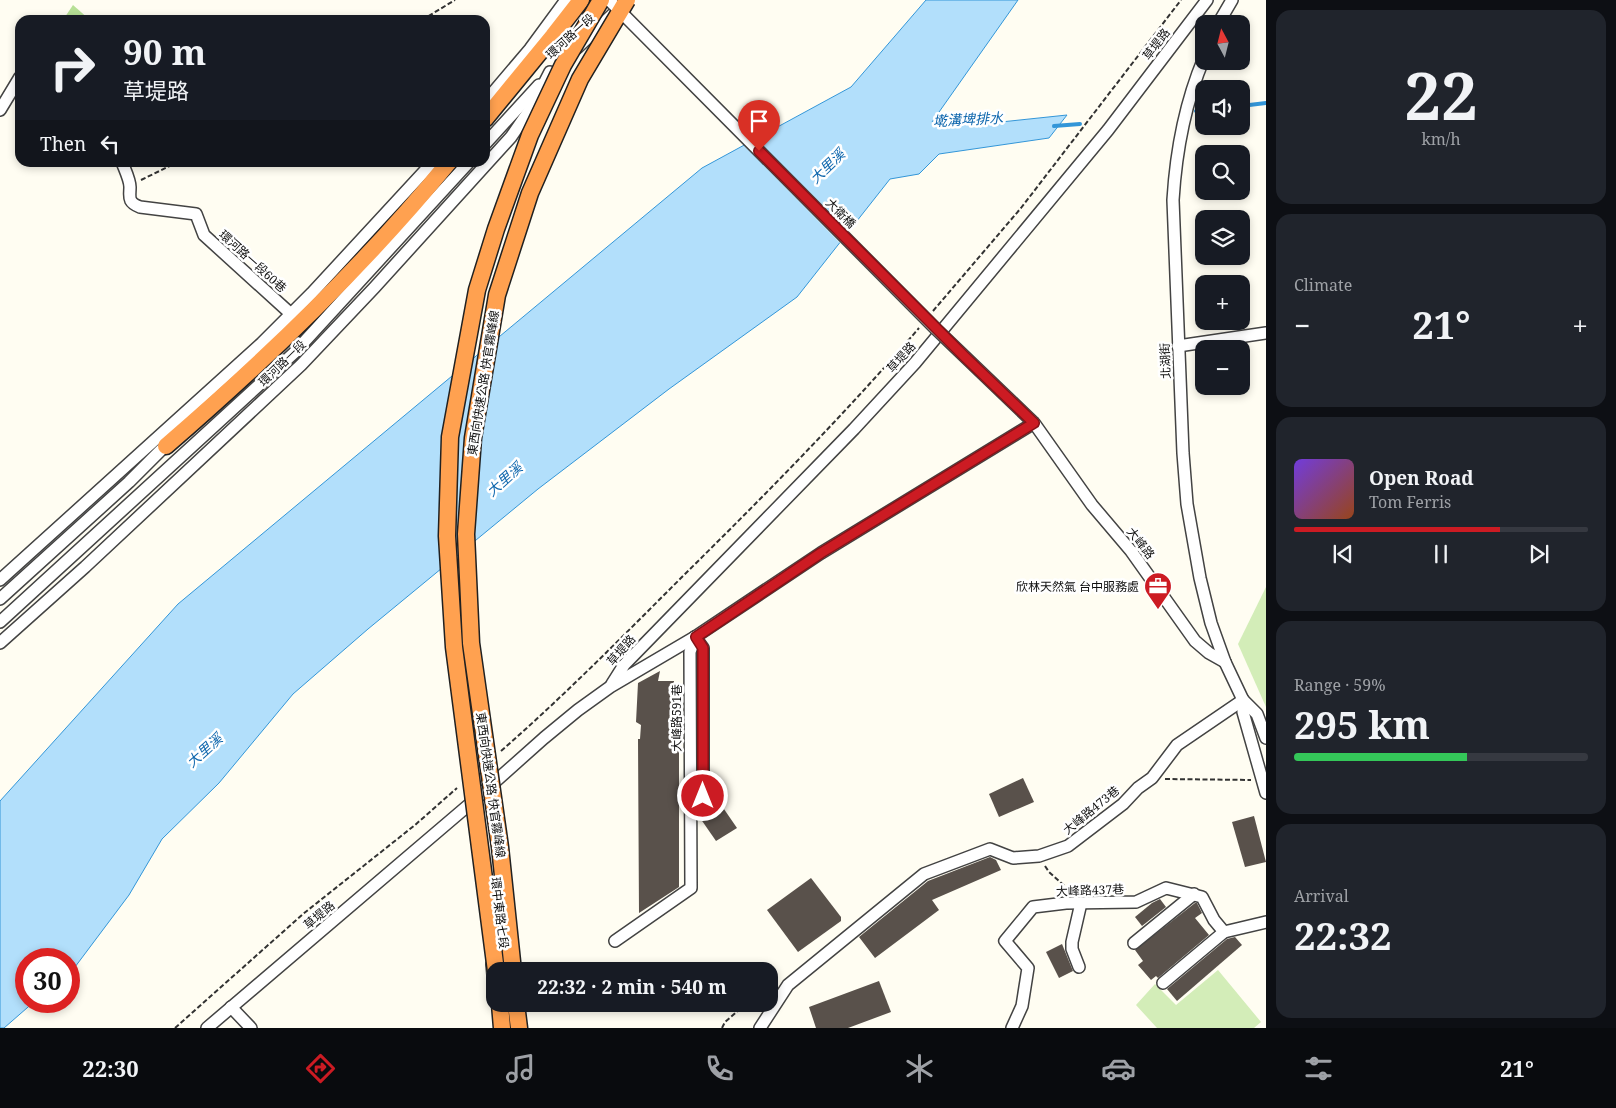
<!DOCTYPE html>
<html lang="en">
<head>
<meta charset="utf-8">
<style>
	body { margin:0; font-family:"Noto Serif","Noto Sans TC",serif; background:#20242c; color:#f1f3f6; height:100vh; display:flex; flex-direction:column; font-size:19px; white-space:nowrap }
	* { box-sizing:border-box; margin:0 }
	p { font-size:16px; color:#9ea1a6 }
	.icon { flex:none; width:28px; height:28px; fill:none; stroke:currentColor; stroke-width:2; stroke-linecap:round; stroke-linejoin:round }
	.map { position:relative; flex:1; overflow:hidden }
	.panel { display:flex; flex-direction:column; gap:10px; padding:10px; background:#0d0f14; width:350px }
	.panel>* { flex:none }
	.banner { position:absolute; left:15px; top:15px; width:475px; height:152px; border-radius:15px; box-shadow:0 2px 8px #0003; background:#171b24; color:#f1f3f6; overflow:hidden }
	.needle { width:32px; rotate:353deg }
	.fabs { position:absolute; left:1195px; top:15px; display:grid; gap:10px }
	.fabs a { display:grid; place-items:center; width:55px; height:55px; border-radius:10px; background:#171b24; box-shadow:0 2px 8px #0003; font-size:25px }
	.speed { position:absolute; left:15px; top:948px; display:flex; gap:10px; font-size:25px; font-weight:700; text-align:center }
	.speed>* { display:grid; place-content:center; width:65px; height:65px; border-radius:50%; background:#171b24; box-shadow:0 2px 8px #0003; line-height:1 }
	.speed .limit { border:8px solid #d22; background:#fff; color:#111 }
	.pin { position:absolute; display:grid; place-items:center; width:42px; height:42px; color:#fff; margin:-51px -21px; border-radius:50% 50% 50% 0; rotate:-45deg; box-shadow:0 0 5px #0007 }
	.pin .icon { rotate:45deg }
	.me { position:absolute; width:55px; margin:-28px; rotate:0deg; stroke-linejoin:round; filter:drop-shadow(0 0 4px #0008) }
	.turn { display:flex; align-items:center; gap:18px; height:105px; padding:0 25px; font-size:22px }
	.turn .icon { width:65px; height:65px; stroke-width:2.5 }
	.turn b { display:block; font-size:35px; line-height:42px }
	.then { display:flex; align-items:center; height:48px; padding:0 25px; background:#0003; gap:10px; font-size:19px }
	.big { font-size:38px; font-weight:700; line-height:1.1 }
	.panel .card { flex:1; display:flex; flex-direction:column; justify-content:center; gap:8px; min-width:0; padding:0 18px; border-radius:15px; background:#20242c }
	.panel .dial { align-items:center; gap:0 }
	.dial b { font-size:65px; line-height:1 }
	.song { display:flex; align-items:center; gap:15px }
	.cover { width:60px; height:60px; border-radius:8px; background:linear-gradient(135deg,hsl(260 70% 55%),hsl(20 70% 35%)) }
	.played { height:5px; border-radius:2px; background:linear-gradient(90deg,#cc1b23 70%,#363941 70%) }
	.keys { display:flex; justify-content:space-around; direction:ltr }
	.heat { display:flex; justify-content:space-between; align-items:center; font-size:28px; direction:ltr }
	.charge { height:8px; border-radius:4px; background:linear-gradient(90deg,#34c759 59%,#363941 0) }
	.trip { position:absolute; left:486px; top:962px; width:292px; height:50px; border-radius:15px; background:#171b24; box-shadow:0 2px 8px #0003; font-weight:700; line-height:50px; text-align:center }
	.menu { display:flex; height:80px; justify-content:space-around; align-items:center; background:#090b0e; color:#9ea1a6 }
	.menu .icon { width:35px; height:35px }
	.menu .on { color:#cc1b23 }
	.menu b { font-size:22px; color:#f1f3f6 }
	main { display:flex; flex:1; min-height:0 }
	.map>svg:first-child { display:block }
</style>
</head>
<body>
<main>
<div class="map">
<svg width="1266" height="1028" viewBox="0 0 1266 1028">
	<rect width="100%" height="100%" fill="#fffdf2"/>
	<!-- green -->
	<g fill="#d3edb8">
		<path d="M1266,587V707L1238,644Z"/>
		<path d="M1218,970L1261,1022L1254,1028H1157L1136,1005L1155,984L1176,1005Z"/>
	</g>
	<!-- forest -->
	<path fill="#b7e096" d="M73,5L90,20H63Z"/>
	<!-- water -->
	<path fill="#b2dffb" stroke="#3396d8" d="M926,0H1018L932,122L982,124L1067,115L1049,138L939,154L919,174L890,179L797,297L669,389L538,489L368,629L293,694L219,783L162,839L129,895L75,967L69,972V959H26V1001H35L4,1028H0V801L178,604L702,168L851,87Z"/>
	<!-- pier -->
	<path fill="#fffdf2" d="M754,137L851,233L842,245L742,143Z"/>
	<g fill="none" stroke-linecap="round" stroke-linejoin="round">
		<!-- stream -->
		<g stroke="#3396d8" stroke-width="4">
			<path d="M1241,106L1266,103"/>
			<path d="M1196,111L1204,110"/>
			<path d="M1054,126L1080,124"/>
		</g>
	</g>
	<!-- building -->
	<g fill="#59514b">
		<path d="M660,671L658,681H674V713H679V887L639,913L638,739H640L641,725L636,722L638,683Z"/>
		<path d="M1023,778L1034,802L999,817L989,794Z"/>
		<path d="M715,796L737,828L716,841L698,815V807Z"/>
		<path d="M1254,816L1266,862L1245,867L1232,822Z"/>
		<path d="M990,857L996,860L1001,870L932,900L939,910L875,958L859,937L928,881Z"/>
		<path d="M811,878L841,917V921L798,952L767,910Z"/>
		<path d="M1160,899L1166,907L1142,926L1135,917L1152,903Z"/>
		<path d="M1195,903H1197L1202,913L1195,918L1209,935L1158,978L1156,976L1151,980L1138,965L1143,961L1135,950Z"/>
		<path d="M1235,937L1242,945L1177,1001L1167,989L1227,939Z"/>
		<path d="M1062,944L1073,971L1059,978L1046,952Z"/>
		<path d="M879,981L891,1012L848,1028H816L809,1007Z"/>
	</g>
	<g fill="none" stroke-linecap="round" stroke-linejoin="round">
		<!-- minor casing -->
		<g stroke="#434343" stroke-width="14">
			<g id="minor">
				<path d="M1218,24L1232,0"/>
				<path d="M577,48L613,14"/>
				<path d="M1204,58C1185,103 1176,151 1173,200L1183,453L1187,504L1200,578L1211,623L1225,662L1243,700L1257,714L1266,738"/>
				<path d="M485,102L530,49L566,0"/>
				<path d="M0,110L20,77"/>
				<path d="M485,144L539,85"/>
				<path d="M122,162C125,170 130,180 130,187C130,197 127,202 140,207L196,214L204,235L291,314"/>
				<path d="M1178,346L1266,333"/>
				<path d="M0,580L262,343L312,293L433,162"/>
				<path d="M0,599L129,482L170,441"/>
				<path d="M0,622L294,353L469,162"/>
				<path d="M695,637L703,648V796"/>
				<path d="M0,643L85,567L301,365L374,288L511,137L533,105L550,72"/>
				<path d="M612,684L624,665L854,429L915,363L1108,130L1207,0"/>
				<path d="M1243,700V712L1266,793"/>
				<path d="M615,941L691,888L690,652L695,637"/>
				<path d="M1134,943L1194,894"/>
				<path d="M492,964L495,996"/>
				<path d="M1079,967L1072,949V942L1081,903"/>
				<path d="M1163,983L1224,932"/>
				<path d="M231,1007L251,1028"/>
				<path d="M207,1028L471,803L544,738L578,710L610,687L695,637L821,553L1034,423L1092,505L1131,551L1195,641L1209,653L1225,662"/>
				<path d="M760,1028L788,985L924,874L990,849L1013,858L1039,856L1068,846L1123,804L1138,788L1152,778L1177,745L1243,700"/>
				<path d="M1012,1028L1022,1006L1028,968L1005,941L1033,907L1066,903L1136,902L1166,888L1202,897L1214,920L1224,932L1266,922"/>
			</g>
		</g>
		<!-- highway casing -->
		<g stroke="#212121" stroke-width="19">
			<g id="highway">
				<path d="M485,119L553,36L581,0"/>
				<path d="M166,446C267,359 364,266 449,162"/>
				<path d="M500,1004L502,1028"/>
				<path d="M516,1004L519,1028"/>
			</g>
		</g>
		<!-- path -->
		<g stroke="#323232" stroke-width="2" stroke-dasharray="5 2.5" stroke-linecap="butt">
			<path d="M422,20L455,0"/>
			<path d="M141,180L178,162"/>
			<path d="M933,311L1021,208L1181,0"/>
			<path d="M501,751C565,695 624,635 684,575C765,495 845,414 919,328"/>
			<path d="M1165,779L1251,780"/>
			<path d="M1045,866L1049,872L1070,891"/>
			<path d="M175,1028L303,914L415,825L457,788"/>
			<path d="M722,1028L725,1022L746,1004"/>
		</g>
		<!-- minor -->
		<use href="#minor" stroke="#fff" stroke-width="11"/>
		<!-- highway -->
		<use href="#highway" stroke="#ffa150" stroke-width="16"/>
		<!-- minor-bridge casing -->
		<g stroke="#434343" stroke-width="14" stroke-linecap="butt">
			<path id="minor-bridge" d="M609,0L936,329L1034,423"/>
		</g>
		<!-- highway-bridge casing -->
		<g stroke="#212121" stroke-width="19" stroke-linecap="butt">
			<g id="highway-bridge">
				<path d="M496,971L454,647L447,536L450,437L477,290L496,229L530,135L563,65L601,0"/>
				<path d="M513,971L500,847L471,643L466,534L473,438L497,295L530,193L580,79L627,0"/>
			</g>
		</g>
		<!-- minor-bridge -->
		<use href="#minor-bridge" stroke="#fff" stroke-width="11"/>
		<!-- highway-bridge -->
		<use href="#highway-bridge" stroke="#ffa150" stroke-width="16"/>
	</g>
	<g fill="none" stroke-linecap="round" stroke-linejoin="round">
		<!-- route casing -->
		<g stroke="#851217" stroke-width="12">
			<path id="route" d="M703,796V648L696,637L821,553L1034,423L964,356L759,151"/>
		</g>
		<!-- route -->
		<use href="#route" stroke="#cc1b23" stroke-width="9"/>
	</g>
	<!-- icons -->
	<defs>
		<g id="office-pin" transform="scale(1.4375)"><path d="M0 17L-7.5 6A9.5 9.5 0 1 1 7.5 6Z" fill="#cc1b23" stroke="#fff"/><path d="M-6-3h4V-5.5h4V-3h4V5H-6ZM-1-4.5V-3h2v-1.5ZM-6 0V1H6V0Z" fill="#fff"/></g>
	</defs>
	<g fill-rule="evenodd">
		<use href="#office-pin" x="1158" y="586"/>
	</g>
	<g text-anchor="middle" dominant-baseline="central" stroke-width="5" stroke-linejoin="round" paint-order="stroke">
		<!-- street labels -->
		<g font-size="12" fill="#101010" stroke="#fff">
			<text transform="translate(570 36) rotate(-42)">環河路一段</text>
			<text transform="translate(1156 44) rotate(-53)">草堤路</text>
			<text transform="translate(841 213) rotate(45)">大衛橋</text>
			<text transform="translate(253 261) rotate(42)">環河路一段60巷</text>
			<text transform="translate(901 357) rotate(-48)">草堤路</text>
			<text transform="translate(1165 361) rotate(-92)">北湖街</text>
			<text transform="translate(282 363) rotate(-44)">環河路一段</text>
			<text transform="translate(483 383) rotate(-81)">東西向快速公路 快官霧峰線</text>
			<text transform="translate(1141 543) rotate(52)">大峰路</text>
			<text transform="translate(621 650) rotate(-49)">草堤路</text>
			<text transform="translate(676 718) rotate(-90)">大峰路591巷</text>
			<text transform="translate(491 785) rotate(82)">東西向快速公路 快官霧峰線</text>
			<text transform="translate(1091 810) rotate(-39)">大峰路473巷</text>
			<text transform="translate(1090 890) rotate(-2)">大峰路437巷</text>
			<text transform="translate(500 913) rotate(83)">環中東路七段</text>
			<text transform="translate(319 915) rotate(-40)">草堤路</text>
		</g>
		<!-- poi labels -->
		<g font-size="12" fill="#101010" stroke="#fff" text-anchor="end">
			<text x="1139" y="586">欣林天然氣 台中服務處</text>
		</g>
		<!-- water labels -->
		<g font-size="14" font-style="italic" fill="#0d66ad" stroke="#fff">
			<text transform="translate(968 119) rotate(-3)">墘溝埤排水</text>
			<text transform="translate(827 166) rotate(-44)">大里溪</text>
			<text transform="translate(504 479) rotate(-42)">大里溪</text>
			<text transform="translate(204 750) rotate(-42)">大里溪</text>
		</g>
	</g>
</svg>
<div class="fabs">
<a><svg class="needle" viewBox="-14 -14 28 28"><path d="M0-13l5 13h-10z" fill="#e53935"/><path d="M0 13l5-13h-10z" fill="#9ea1a6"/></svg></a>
<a><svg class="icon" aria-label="sound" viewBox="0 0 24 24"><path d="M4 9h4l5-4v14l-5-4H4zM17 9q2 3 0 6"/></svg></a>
<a><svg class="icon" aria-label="search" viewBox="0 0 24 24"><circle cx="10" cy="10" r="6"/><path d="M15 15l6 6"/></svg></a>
<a><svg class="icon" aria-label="layers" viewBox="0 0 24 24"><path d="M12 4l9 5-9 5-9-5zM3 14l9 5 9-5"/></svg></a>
<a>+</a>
<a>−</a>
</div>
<div class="speed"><div class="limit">30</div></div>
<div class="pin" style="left:759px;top:151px;background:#d93025"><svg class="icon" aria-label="arrive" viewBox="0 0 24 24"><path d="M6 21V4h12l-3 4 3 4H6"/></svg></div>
<svg class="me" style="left:703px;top:796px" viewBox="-20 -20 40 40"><circle r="17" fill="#cc1b23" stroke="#fff" stroke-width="3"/><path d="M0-11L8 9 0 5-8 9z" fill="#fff"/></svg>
<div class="trip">22:32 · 2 min · 540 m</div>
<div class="banner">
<div class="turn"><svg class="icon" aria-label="right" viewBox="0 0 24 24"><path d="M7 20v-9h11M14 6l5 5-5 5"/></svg><div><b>90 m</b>草堤路</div></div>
<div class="then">Then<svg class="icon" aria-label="left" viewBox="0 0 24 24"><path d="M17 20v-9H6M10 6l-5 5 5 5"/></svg></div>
</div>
</div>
<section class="panel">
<div class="card dial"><b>22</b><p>km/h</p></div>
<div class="card"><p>Climate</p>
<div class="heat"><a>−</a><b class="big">21°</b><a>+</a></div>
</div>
<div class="card">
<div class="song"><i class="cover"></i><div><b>Open Road</b><p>Tom Ferris</p></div></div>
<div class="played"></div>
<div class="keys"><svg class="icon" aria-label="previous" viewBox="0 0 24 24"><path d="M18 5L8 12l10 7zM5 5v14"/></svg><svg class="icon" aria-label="pause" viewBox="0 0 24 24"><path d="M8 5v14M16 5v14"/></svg><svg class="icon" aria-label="next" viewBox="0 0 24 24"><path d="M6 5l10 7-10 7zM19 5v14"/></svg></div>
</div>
<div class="card"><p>Range · 59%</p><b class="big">295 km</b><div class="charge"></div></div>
<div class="card"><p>Arrival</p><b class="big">22:32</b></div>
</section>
</main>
<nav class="menu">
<b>22:30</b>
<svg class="icon on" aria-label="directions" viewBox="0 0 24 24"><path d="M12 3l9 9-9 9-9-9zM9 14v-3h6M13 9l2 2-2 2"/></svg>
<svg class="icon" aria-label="music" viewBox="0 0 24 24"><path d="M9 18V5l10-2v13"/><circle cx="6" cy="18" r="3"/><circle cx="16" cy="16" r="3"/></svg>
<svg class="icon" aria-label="phone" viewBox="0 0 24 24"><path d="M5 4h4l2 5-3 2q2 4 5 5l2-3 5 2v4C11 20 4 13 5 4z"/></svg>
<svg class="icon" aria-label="climate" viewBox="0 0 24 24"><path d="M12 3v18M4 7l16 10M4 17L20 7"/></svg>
<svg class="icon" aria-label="car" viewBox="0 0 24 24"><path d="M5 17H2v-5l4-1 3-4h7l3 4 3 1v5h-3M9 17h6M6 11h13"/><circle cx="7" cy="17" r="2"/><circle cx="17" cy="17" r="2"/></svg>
<svg class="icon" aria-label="filters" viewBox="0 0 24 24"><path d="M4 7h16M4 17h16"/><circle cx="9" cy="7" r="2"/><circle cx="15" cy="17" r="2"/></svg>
<b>21°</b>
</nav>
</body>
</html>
